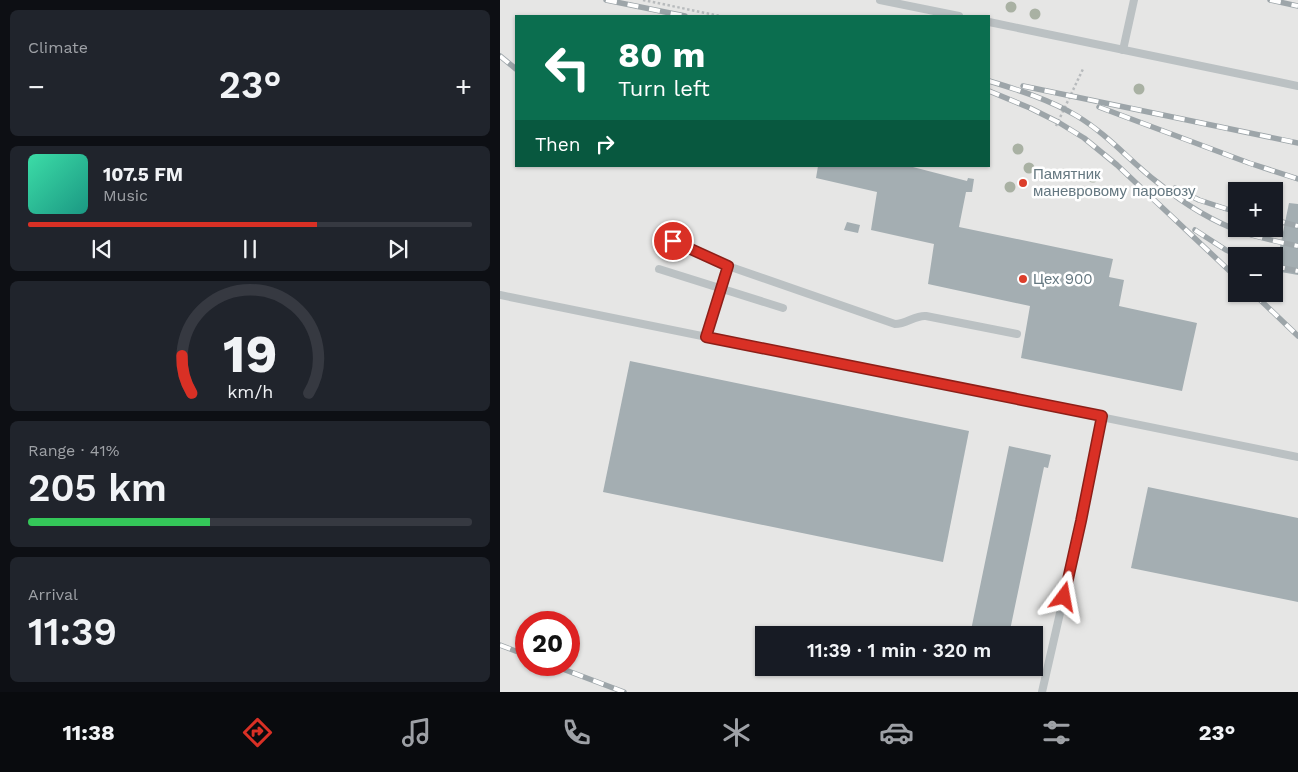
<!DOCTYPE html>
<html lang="en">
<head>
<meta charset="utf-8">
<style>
	body { margin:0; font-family:"Work Sans",sans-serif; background:#20242c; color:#f1f3f6; height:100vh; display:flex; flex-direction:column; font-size:19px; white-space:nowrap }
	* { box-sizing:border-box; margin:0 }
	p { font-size:16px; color:#9ea1a6 }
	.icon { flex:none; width:28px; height:28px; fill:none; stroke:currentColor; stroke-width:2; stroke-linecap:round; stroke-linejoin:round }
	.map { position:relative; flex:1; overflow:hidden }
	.panel { display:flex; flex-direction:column; gap:10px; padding:10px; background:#0d0f14; width:500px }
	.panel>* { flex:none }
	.hud { position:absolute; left:15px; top:15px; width:475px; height:152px; border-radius:0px; box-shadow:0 1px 4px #0004; background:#0b6e4f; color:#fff; overflow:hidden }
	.controls { position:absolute; left:728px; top:182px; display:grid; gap:10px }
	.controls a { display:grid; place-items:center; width:55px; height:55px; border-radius:0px; background:#171b24; box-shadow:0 1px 4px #0004; font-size:25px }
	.speed { position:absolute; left:15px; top:611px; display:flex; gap:10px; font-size:25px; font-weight:700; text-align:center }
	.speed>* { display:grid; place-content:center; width:65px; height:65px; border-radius:50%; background:#171b24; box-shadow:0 1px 4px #0004; line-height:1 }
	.speed .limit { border:8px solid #d22; background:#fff; color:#111 }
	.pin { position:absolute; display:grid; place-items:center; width:42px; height:42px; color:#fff; margin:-21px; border:2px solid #fff; border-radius:50%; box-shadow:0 1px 5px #0007 }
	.me { position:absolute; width:55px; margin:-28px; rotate:13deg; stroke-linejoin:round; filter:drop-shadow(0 0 4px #0008) }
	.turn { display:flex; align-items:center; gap:18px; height:105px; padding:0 20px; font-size:22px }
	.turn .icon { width:65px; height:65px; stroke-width:2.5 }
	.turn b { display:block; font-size:35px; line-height:42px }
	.then { display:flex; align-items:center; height:48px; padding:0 20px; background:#0003; gap:10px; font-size:19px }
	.big { font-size:38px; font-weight:600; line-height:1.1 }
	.panel .widget { flex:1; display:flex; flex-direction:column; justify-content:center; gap:8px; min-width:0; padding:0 18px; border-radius:8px; background:#20242c }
	.panel .dial { align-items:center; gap:0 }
	.dial svg { height:130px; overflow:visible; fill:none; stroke:#363941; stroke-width:7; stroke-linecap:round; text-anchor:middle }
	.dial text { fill:#f1f3f6; stroke:none }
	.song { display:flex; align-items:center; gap:15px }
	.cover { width:60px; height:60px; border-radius:8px; background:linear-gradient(135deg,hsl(160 70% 55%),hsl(170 70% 35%)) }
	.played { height:5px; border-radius:2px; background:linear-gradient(90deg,#d93025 65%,#363941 65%) }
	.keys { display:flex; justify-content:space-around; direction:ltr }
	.heat { display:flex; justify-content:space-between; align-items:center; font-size:28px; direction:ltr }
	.charge { height:8px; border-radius:4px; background:linear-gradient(90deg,#34c759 41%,#363941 0) }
	.trip { position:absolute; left:255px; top:626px; width:288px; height:50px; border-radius:0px; background:#171b24; box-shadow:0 1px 4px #0004; font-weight:600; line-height:50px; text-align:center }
	.menu { display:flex; height:80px; justify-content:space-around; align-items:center; background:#090b0e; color:#9ea1a6 }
	.menu .icon { width:35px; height:35px }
	.menu .active { color:#d93025 }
	.menu b { font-size:22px; color:#f1f3f6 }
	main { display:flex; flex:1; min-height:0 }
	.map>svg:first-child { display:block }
</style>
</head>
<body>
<main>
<section class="panel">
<div class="widget"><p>Climate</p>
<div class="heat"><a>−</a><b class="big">23°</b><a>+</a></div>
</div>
<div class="widget">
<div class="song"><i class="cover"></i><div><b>107.5 FM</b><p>Music</p></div></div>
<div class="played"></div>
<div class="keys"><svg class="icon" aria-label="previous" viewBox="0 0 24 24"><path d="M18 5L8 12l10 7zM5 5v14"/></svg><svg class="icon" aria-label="pause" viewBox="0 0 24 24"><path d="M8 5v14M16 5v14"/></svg><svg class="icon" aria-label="next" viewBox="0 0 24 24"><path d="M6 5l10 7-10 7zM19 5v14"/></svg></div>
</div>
<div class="widget dial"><svg viewBox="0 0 100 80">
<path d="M14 69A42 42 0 1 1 86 69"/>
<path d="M14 69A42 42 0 0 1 8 46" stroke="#d93025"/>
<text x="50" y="56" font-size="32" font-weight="700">19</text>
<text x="50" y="72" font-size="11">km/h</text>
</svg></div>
<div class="widget"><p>Range · 41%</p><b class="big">205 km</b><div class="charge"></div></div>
<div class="widget"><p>Arrival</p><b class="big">11:39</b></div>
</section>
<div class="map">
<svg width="798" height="692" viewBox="0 0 798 692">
	<rect width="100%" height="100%" fill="#f5f5f1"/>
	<!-- built -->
	<path fill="#e6e6e5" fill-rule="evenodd" d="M0,0H798V692H0ZM16,16H489V166H16ZM736,191H774V229H736ZM736,256H774V294H736ZM26,622H69V665H26ZM264,635H534V668H264Z"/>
	<!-- building -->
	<g fill="#a4aeb2">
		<path d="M318,166H409L467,181L468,178L474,179L472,192H466L459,227L613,259L609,277L624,280L619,306L697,323L682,391L521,358L530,306L428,284L434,244L371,230L377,192L316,178Z"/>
		<path d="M789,203L798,204V275L775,271Z"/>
		<path d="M347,222L360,225L358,233L344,230Z"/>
		<path d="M130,361L469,431L443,562L103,492Z"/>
		<path d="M509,446L551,455L548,468L544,467L509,635H470Z"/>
		<path d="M648,487L798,518V602L631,568Z"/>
	</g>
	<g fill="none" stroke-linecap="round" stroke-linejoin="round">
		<!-- path -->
		<g stroke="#b8bbbd" stroke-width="2.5" stroke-dasharray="2.5 2.5" stroke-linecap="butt">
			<path d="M143,0L220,16"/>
			<path d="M556,126L583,69"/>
		</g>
		<!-- lane -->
		<g stroke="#bbc1c3" stroke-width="8">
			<path d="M380,0L459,16"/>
			<path d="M489,22L798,86"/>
			<path d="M623,50L634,0"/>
			<path d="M173,241L228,266"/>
			<path d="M159,269L283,308"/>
			<path d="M0,295L798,457"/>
			<path d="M206,337L228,266L395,324C407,324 415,315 426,316L517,334"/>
			<path d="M542,692L581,521L603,417"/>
		</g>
		<!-- rail casing -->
		<g stroke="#9da5a9" stroke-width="5.5">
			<g id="rail">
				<path d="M106,0L185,16"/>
				<path d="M770,0L798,6"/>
				<path d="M0,56L16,69"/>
				<path d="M489,81C519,90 550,100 577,116C607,134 630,161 657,182C683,203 711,221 742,232C760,238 779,242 798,246"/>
				<path d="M523,86L798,143"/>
				<path d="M489,91L530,108L558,122L584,138L617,165L736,277"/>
				<path d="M599,107L749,163L798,179"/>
				<path d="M675,188L699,200L736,212"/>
				<path d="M774,220L798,226"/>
				<path d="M695,230L726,250L740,256"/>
				<path d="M774,266L798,271"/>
				<path d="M754,294L798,336"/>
				<path d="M0,645L26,655"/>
				<path d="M52,665L124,692"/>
			</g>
		</g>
		<!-- rail -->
		<use href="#rail" stroke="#fff" stroke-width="4" stroke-dasharray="11" stroke-linecap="butt"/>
	</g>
	<!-- trees -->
	<g fill="#a9b1a3">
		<circle cx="511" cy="7" r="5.5"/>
		<circle cx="535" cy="14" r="5.5"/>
		<circle cx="639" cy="89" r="5.5"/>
		<circle cx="518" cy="149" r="5.5"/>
		<circle cx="529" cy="168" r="5.5"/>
		<circle cx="593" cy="177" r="5.5"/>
		<circle cx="510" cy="187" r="5.5"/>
	</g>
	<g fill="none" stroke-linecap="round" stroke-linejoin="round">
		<!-- route casing -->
		<g stroke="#8d1f18" stroke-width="12">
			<path id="route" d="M173,241L228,266L206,337L602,416L581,521L564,597"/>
		</g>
		<!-- route -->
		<use href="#route" stroke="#d93025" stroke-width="9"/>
	</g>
	<!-- markers -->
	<g fill="#dc3e2b" stroke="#fff" stroke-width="2">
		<circle cx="523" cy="183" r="5"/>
		<circle cx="523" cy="279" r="5"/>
	</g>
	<g text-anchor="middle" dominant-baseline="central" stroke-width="5" stroke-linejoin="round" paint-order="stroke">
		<!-- poi labels -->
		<g font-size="15" fill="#657881" stroke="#fff" text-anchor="start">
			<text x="533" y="174">Памятник<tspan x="533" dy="17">маневровому паровозу</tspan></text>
			<text x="533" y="279">Цех 900</text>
		</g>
	</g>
</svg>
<div class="controls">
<a>+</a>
<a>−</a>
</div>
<div class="speed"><div class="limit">20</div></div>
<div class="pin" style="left:173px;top:241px;background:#d93025"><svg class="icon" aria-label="arrive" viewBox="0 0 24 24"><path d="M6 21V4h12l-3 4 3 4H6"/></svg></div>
<svg class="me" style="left:564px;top:597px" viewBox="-20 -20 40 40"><path d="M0-17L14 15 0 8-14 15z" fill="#d93025" stroke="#fff" stroke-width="4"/></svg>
<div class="trip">11:39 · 1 min · 320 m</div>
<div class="hud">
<div class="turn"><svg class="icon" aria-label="left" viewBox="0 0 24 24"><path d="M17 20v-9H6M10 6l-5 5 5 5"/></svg><div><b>80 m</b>Turn left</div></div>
<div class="then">Then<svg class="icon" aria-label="right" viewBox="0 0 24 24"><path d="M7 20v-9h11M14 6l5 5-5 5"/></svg></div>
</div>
</div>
</main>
<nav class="menu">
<b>11:38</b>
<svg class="icon active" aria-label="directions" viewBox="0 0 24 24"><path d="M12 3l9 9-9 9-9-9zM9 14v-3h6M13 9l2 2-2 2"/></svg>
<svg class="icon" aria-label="music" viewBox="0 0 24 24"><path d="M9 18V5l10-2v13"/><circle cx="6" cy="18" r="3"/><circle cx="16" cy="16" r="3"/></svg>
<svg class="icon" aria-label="phone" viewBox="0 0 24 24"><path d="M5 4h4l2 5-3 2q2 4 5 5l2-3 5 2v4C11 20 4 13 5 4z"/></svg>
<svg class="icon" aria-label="climate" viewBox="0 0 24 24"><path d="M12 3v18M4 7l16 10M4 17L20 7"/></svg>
<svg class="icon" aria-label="car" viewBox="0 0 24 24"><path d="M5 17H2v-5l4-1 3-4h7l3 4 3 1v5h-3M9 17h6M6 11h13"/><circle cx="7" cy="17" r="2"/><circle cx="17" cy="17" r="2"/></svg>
<svg class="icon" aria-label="filters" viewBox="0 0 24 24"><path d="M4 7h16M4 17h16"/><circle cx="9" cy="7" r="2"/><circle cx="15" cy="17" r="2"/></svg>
<b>23°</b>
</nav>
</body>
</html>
